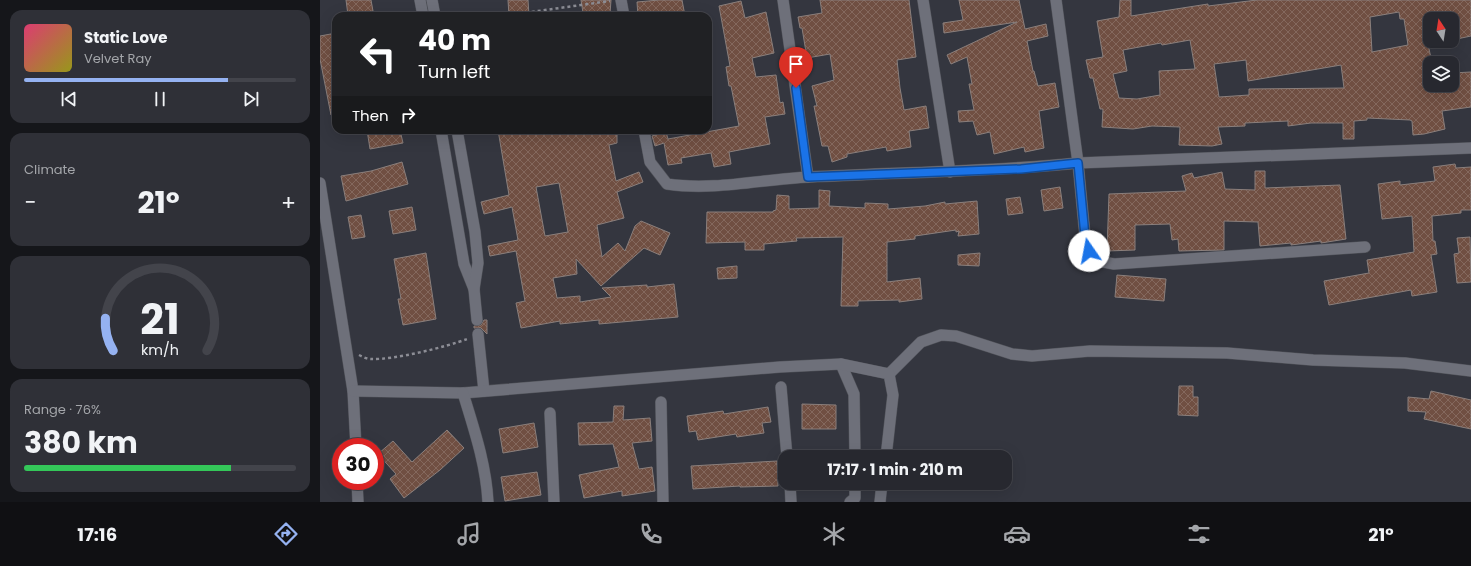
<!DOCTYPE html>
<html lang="en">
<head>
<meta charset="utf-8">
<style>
	body { margin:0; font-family:Poppins,sans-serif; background:#2f3037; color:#f1f3f6; height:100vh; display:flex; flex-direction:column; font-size:15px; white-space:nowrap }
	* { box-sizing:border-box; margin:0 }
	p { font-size:13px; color:#a4a6aa }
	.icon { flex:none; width:22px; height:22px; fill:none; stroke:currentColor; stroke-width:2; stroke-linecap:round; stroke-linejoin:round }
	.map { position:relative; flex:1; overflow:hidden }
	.details { display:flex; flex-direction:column; gap:10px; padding:10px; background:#15161a; width:320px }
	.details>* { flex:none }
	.hud { position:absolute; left:12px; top:12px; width:380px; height:122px; border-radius:12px; box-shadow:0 4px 16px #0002,0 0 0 1px #43444b; background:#202124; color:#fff; overflow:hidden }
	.needle { width:26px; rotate:348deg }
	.fabs { position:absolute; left:1103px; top:12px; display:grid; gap:8px }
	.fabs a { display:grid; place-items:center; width:36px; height:36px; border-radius:8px; background:#27282f; box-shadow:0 4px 16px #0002,0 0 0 1px #43444b; font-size:20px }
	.speed { position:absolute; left:12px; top:438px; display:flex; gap:8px; font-size:20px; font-weight:700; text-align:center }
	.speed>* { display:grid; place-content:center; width:52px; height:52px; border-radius:50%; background:#27282f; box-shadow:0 4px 16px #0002,0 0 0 1px #43444b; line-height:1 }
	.speed .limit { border:6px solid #d22; background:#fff; color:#111 }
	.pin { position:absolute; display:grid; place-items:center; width:34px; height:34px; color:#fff; margin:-41px -17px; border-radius:50% 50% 50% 0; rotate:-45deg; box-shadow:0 0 4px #0007 }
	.pin .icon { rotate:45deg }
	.me { position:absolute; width:44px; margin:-22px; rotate:348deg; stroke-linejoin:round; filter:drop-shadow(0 0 3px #0008) }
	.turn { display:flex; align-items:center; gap:14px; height:84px; padding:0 20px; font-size:18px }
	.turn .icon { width:52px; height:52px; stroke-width:2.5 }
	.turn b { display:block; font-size:28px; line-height:34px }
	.then { display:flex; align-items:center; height:38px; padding:0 20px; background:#0003; gap:8px; font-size:15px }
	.big { font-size:30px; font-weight:700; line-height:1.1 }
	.details .widget { flex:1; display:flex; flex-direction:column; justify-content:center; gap:6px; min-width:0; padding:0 14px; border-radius:12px; background:#2f3037 }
	.details .dial { align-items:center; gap:0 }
	.dial svg { height:104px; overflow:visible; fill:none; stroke:#43444b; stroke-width:7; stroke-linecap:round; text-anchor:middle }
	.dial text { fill:#f1f3f6; stroke:none }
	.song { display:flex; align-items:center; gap:12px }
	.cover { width:48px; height:48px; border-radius:6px; background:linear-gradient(135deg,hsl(340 70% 55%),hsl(60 70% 35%)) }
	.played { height:4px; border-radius:2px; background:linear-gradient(90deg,#95b2f1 75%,#43444b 75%) }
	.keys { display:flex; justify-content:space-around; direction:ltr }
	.heat { display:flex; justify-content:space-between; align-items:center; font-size:22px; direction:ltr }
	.charge { height:6px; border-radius:3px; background:linear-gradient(90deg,#34c759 76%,#43444b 0) }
	.trip { position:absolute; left:458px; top:450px; width:234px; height:40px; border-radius:12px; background:#27282f; box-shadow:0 4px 16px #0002,0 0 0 1px #43444b; font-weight:700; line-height:40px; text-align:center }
	.tabs { display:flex; height:64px; justify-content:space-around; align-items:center; background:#101013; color:#a4a6aa }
	.tabs .icon { width:28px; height:28px }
	.tabs .selected { color:#95b2f1 }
	.tabs b { font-size:18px; color:#f1f3f6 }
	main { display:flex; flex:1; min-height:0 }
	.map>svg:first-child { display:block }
</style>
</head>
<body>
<main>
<section class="details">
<div class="widget">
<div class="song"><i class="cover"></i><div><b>Static Love</b><p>Velvet Ray</p></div></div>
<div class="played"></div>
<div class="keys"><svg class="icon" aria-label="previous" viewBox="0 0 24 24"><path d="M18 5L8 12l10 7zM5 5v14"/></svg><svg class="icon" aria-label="pause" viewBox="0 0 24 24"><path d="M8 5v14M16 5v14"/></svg><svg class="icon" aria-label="next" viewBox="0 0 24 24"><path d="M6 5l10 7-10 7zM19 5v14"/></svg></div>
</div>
<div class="widget"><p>Climate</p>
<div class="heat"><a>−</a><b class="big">21°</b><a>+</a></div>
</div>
<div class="widget dial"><svg viewBox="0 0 100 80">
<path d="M14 69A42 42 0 1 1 86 69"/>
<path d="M14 69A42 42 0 0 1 8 44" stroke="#95b2f1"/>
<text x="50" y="56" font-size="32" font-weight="700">21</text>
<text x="50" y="72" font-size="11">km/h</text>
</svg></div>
<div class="widget"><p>Range · 76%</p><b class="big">380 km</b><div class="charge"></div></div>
</section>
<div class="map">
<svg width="1151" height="502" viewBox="0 0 1151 502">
	<defs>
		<pattern id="building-cross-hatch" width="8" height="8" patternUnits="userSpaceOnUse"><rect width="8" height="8" fill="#704f42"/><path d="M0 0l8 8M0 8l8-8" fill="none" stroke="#84685d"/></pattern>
	</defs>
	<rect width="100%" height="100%" fill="#34363f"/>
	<!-- building -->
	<g fill="url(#building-cross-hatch)" stroke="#8a7f7c" fill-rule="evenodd">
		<path d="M26,0H51L53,11L28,15Z"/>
		<path d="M188,0H208L209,16H189Z"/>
		<path d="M261,0H291L290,14L263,13Z"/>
		<path d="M339,0H362L365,16H318L317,2Z"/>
		<path d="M500,0H589L596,57L577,60L580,88L584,110L606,106L609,128L589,131L591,147L567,151L566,147L527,154V157L512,162L508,146H502L494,106H497L492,86L514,80L510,54L487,58L482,28H480L478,17L502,13Z"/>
		<path d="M639,0H699L705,29L726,24L728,36L707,41L713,71H714L718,86L735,83L739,107L719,111L724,148L705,152L704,147L674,154L670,132L657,135L653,121L639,122L638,111L654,110L649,84H652L647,57L631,64L627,55L697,22L624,33L623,23L643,20Z"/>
		<path d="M800,0H811V16L888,4V6L937,0H1151V36L1132,40V19H1105L1109,44H1108L1112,63H1110V85H1132V73L1151,72V107L1122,111L1125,129L1104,134L1093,135L1092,121L1090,120L1047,118V120L1034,121V139H1023V123H991L968,126V121L925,123V126L898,127L902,144L892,146L859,145L860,127L832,126L813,129L782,127L783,109H780L773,78H770L766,60L783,57L777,21L799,17ZM1079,12L1080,19H1084L1088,45L1052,52L1050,17ZM870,40L875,69L839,71L840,95L817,99L799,98L793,74L807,71L803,50L841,43L842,45ZM926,60L928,81L1021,65L1024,88L929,89V95L899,97L894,64Z"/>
		<path d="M421,1L425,18L446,12L454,53L432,58L436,77L456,75L460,103L463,102L465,114L445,117L450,144L409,152L411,164L394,167L391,153L361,158L362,163L348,165L344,143L335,146L332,136L346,132L348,139L419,126L411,86H409L406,67L410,66L399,6Z"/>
		<path d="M16,33V115H11L0,59V36Z"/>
		<path d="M47,130H80L83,143L50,149Z"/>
		<path d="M178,130H297V143L289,145L296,181L319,172L323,182L297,192L304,218L277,225L282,257L298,243L305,251L315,226L321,221L350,233L340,255L324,248L281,286L256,259L257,274L233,278L237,298L260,296V302L291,297L282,288L327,285V287L354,284L358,317L279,324V320L240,324V321L201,328L196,303L205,301L196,251L170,256L168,246L198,240L192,207L164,214L161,202L189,195ZM239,183L248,232L225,236L216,187Z"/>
		<path d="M82,162L88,184L26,201L21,176L51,171Z"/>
		<path d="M1135,164L1136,168L1151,167V210H1141V213L1112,216L1113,241H1115L1117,254L1111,255L1117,292L1092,296L1091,290L1009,305L1004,281L1049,273L1047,260L1094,252L1092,216L1062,219L1058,184L1080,181V185L1115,181L1113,167Z"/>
		<path d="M935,171H945V188L1020,185L1026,239L1001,243V241L971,245V243L940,246L938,222L904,221V250L859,251L858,239L852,240L850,224L815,225V250L787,251L789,194L866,191L862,176L872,173L874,178L902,172L905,189L935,190Z"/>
		<path d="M740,187L743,208L724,211L721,190Z"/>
		<path d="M499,190L510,191L509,206L545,208V203L568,204V209L605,206L625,202V204L657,201L659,234L638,236L639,231L636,232V230L595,236V239L567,242V282L600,278L602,299L579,302V300L538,301V306H521L523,237L476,238L477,241L444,244V250H425V242L386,243L387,212H453V211L456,210L457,195L469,196V209L499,208Z"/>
		<path d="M700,197L703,213L688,215L686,199Z"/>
		<path d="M92,207L96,230L73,234L69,211Z"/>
		<path d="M41,215L45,237L32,239L28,217Z"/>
		<path d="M1150,237L1151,282L1137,283L1134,254L1139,253L1137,238Z"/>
		<path d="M106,253L116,319L83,325L78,299H81L74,259Z"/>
		<path d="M660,253L659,266L638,265V255Z"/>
		<path d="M417,266V278L398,279L397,268Z"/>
		<path d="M797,275L846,279L844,301L795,297Z"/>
		<path d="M164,320H167V334L161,328H154V326L161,325Z"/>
		<path d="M859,386H873V397H878V416L858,415Z"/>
		<path d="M1111,391L1151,400V429L1104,419L1106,412L1088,411V397L1109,399Z"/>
		<path d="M482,404L516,405V429H482Z"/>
		<path d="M294,406H304L303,420L330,418L332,441L312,443L319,469L332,467L335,491L302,496V491L264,498L259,475L299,467L293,444L259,445L258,423L293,422Z"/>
		<path d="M448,407L451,422L442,423L444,433L417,437L416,434L378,440L376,431L369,432L367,416L403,411L404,414Z"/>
		<path d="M214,423L218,447L183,453L179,429Z"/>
		<path d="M127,430L144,448L120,470L84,498L70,479L76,474L58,454L73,441L92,462Z"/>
		<path d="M457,461L458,486L420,487V486L373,489L371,466Z"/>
		<path d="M217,472L221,495L185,501L181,477Z"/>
	</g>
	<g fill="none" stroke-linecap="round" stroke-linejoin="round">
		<!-- minor casing -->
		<g stroke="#505259" stroke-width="12">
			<g id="minor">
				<path d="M100,0L103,16"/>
				<path d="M112,0L115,16"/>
				<path d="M301,0L304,16"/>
				<path d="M463,0L488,177"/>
				<path d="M603,0L630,172"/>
				<path d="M736,0L758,163L765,236L773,260L794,264L1045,247"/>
				<path d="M121,130L144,264L154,289"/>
				<path d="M137,130L155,232L158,263L154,289L157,320"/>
				<path d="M324,130L330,162L347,184C394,191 443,179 489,177C579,172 669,172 758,163L1151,148"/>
				<path d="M0,183L33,391L36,447"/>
				<path d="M158,334L164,391"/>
				<path d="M521,364L534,394L535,457"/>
				<path d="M569,374L601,342L621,335L636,336L692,354L712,356L770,351L907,353L993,360L1085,363L1151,371"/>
				<path d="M461,387L467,457"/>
				<path d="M33,391L143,393L460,367L521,364L569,374L573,395L566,457"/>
				<path d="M143,393C154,429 166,464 168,502"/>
				<path d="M341,402L343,502"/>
				<path d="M230,413L234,502"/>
				<path d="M37,481L38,502"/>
				<path d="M470,483L471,502"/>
				<path d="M530,502L535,498V483"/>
				<path d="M560,502L562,483"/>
			</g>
		</g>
		<!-- path -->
		<g stroke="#8c8d95" stroke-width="2.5" stroke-dasharray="3 3" stroke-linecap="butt">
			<path d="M182,16L290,1"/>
			<path d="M39,355C43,357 47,359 51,359C74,360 126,347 147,339"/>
		</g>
		<!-- minor -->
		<use href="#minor" stroke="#6e707a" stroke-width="11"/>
	</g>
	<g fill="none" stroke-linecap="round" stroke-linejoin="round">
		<!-- route casing -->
		<g stroke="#114b97" stroke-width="10">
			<path id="route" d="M476,88L488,177L701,169L758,163L765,236L769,251"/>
		</g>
		<!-- route -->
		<use href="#route" stroke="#1a73e8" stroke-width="7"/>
	</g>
</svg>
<div class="fabs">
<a><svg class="needle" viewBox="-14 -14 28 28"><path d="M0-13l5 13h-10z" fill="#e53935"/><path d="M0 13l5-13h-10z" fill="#a4a6aa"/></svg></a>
<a><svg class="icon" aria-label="layers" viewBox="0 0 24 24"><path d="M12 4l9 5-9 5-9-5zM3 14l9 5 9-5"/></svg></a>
</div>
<div class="speed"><div class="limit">30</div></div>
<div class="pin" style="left:476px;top:88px;background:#d93025"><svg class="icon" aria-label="arrive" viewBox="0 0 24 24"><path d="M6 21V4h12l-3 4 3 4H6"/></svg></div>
<svg class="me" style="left:769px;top:251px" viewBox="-20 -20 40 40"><circle r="19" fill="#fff"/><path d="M0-13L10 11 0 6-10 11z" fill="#1a73e8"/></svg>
<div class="trip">17:17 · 1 min · 210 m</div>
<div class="hud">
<div class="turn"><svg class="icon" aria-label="left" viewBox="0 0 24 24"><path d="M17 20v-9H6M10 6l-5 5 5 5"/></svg><div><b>40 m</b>Turn left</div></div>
<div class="then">Then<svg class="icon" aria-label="right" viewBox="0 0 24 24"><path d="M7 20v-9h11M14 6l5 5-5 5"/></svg></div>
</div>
</div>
</main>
<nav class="tabs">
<b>17:16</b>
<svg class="icon selected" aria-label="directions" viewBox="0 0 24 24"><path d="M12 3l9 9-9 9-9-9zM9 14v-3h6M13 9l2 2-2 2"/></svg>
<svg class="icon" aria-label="music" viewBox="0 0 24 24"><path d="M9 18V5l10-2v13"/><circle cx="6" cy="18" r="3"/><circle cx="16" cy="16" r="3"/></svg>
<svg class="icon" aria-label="phone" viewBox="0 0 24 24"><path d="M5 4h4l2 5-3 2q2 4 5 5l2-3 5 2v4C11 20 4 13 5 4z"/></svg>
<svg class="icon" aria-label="climate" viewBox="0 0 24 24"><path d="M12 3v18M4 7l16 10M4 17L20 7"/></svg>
<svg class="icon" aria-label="car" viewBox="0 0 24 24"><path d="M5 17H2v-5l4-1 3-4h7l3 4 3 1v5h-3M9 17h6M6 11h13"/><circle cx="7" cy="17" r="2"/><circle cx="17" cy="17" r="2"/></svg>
<svg class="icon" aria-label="filters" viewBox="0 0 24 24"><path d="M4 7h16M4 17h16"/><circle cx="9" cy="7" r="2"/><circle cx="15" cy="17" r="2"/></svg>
<b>21°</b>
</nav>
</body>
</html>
